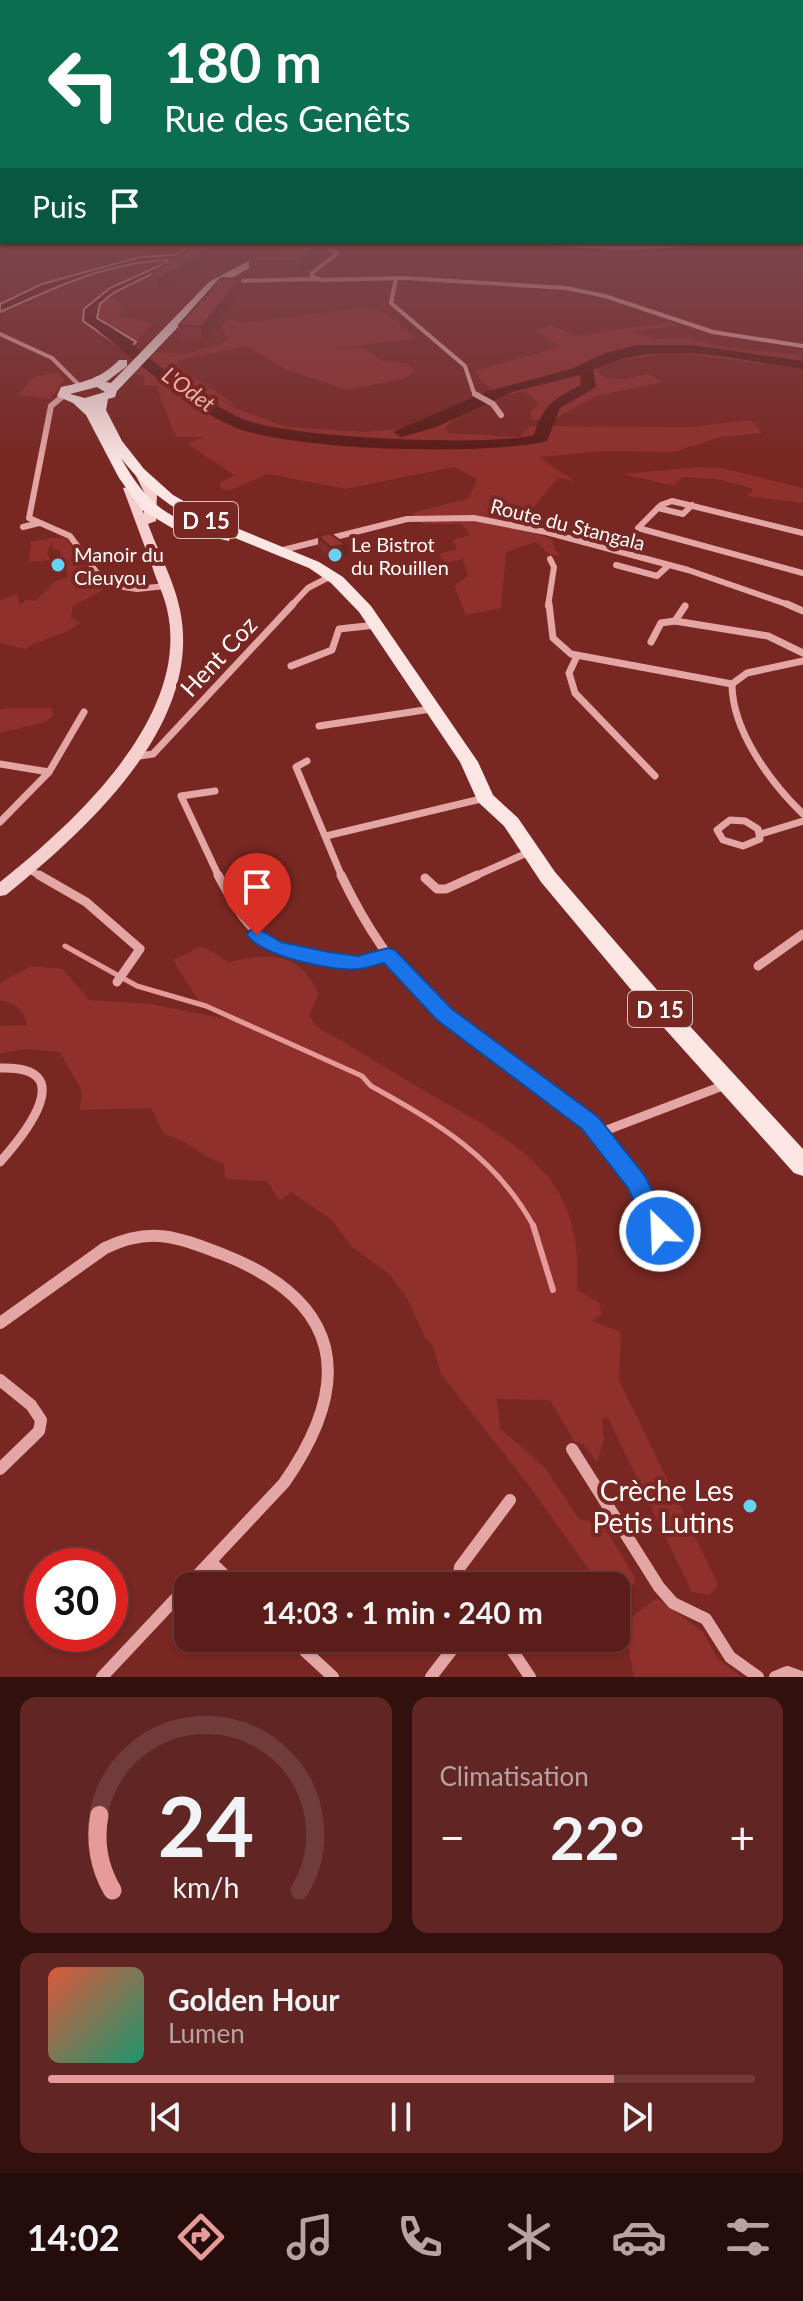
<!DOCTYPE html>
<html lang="fr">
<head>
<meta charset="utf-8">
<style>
	body { margin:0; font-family:Lato,sans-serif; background:#612623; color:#f1f3f6; height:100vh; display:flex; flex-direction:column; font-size:30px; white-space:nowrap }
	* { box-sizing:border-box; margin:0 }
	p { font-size:26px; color:#b8a2a2 }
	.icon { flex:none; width:44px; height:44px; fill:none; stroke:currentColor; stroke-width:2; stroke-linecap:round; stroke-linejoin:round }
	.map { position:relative; height:1677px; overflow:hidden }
	.sheet { display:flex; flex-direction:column; gap:20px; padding:20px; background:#32100e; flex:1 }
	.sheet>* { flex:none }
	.guide { position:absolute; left:0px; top:0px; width:804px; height:244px; box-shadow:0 2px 6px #0004,0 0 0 2px #703b39; background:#0b6e4f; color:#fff; overflow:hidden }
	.speed { position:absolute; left:24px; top:1548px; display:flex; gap:16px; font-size:40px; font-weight:700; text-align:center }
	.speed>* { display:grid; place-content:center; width:104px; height:104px; border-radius:50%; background:#5b1d1a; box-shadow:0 2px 6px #0004,0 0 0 2px #703b39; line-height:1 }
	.speed .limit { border:12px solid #d22; background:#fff; color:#111 }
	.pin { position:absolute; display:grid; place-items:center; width:68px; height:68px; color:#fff; margin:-82px -34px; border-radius:50% 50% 50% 0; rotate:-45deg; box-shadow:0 0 8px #0007 }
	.pin .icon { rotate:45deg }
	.me { position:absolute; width:88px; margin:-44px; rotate:336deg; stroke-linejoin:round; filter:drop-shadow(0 0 6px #0008) }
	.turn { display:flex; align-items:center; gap:28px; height:168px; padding:0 32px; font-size:36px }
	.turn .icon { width:104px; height:104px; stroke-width:2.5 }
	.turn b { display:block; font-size:56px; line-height:68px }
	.then { display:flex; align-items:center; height:76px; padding:0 32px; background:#0003; gap:16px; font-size:30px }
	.big { font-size:60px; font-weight:700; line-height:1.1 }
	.sheet .tile { flex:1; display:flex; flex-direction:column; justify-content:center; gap:12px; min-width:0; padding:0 28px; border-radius:16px; background:#612623 }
	.sheet .dial { align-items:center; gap:0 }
	.dial svg { height:208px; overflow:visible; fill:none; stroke:#703b39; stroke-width:7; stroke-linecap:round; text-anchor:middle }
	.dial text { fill:#f1f3f6; stroke:none }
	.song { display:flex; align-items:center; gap:24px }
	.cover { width:96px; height:96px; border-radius:12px; background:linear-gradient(135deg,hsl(10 70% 55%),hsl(160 70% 35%)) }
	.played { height:8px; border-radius:4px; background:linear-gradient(90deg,#e69b98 80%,#703b39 80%) }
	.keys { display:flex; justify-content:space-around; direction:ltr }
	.heat { display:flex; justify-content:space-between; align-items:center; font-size:44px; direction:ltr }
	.sheet .tiles { flex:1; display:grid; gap:20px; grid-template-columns:1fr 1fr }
	.tile:last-child { grid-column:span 2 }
	.trip { position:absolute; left:174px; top:1572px; width:456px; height:80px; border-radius:16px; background:#5b1d1a; box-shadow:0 2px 6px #0004,0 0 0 2px #703b39; font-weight:700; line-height:80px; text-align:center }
	.tabs { display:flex; height:128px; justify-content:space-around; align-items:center; background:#240c0a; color:#b8a2a2 }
	.tabs .icon { width:56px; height:56px }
	.tabs .on { color:#e69b98 }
	.tabs b { font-size:36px; color:#f1f3f6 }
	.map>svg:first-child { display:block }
</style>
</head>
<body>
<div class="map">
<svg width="803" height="1677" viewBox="0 0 803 1677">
	<rect width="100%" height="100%" fill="#792722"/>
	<!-- green -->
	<g fill="#90302c">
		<path d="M109,297L120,301L122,317L154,323L136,341L97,318L101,305Z"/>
		<path d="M366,307L384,312L416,338L333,349L365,348L382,361L406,363L415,370L406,378L347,390L285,369L247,346L180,360L176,365L224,397L233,404L230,406L286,427L365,432L407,428L449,409L461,412L446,427L448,433L520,437L529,426L690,427L743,421H752L762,433L720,437L674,452L605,451L539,457L575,481L558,478L518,526L553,540L554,549L560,554L551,556L536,542L506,552L501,608L466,615L454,586L468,576L463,559L446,563L438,554L457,549L452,540L470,535L461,524H423L412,513L469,498L477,479L454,467L346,489L268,474L228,491L219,487L222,481L234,475L188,444L203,437H176L156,386L143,385L146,377L134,373L156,352L186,354L225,342L228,339L221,326L228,319L242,323Z"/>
		<path d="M670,322L679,326L630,331L655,339L688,338L729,348L801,355L803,369L671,352L605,363L596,367L603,377L622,379L648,374L663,382L595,396L551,421L531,419V412L539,404L525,391L489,399L480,395L493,389L481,381L474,371L560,347L535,331L551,325L576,336Z"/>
		<path d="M59,372L64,380L50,399L18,395L33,377Z"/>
		<path d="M700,467L722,468L803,488V503L747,496L754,489L717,479L682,477L674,486L623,474Z"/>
		<path d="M51,538H67L87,577L103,590L73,606L71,618L80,622C67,637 41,637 25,649L0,643V600L17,594L20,605L26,600L36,601L55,581L68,577L65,560L60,559V550L52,549L53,541L47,552L50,560L29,562L31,542Z"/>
		<path d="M9,708H51L54,715L45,722L0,733V710Z"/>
		<path d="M202,946L229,962C271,953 298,951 319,994L309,1015L317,1027C350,1045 381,1065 413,1084C463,1115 541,1147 565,1205C576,1231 579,1262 577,1290L598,1302L602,1314L592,1321L621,1332L619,1380L718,1584L710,1595L692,1592L608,1418L602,1419L604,1440L597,1462L583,1444L575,1442L550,1400L497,1399L500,1428L545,1468L579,1519L603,1525L636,1579L617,1610L616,1586H601L530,1487L441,1374L433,1346L425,1338L407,1298L390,1275L351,1246L332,1220L291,1192L280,1201L267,1181L225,1179L224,1164C199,1156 190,1141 164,1134L151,1108L80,1110L82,1091L60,1052L25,1049L0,1054V1026L27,1025C24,1009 15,1004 0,1000V983L31,966L63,969L89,1000L150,1004L227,1019L200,1003L173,960Z"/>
		<path d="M657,1598L703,1632L718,1659L741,1677H634L624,1623Z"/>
	</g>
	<!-- water -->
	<path fill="#591b17" stroke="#e59998" stroke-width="2" d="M196,242H216L113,293L100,304L97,318L136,342L126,351L83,321L84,309L110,288L172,260C108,261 52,289 0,312V304L42,284L140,257L175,255Z"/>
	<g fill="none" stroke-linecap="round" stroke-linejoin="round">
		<!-- stream-far1 -->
		<path stroke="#e59998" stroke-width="5" d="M65,946L137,986L206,1006L362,1076L371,1086C438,1123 497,1158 534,1227"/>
		<!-- stream -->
		<path stroke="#e59998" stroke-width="6" d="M533,1225L553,1290"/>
		<!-- river -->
		<path fill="#591b17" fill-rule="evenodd" d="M98,325H108C151,358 193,397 243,419C286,438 487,447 534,435C542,406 555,398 581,385L580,375L512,392L434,428L401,437L393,432L488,391L571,369L605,353L636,345H692L803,361V369C733,360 660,337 593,370L596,387L560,408L547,441C488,456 287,451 232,426C183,404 141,364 98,331Z"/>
		<!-- street-far4 -->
		<g stroke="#e4a6a4" stroke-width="4">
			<path d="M320,245L338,253L312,273V277L322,280L404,278L566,288L605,296L713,332L803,346"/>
			<path d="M396,278L391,303L465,366L474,393L478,396"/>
			<path d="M233,281L319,279"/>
			<path d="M0,334L52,358L78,384"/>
		</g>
		<!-- street-far3 -->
		<g stroke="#e4a6a4" stroke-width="6">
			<path d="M475,394L493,404L501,415"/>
			<path d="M63,396L51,406L29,518L70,536L105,584L137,589L166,586"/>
			<path d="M658,508L683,514L692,505"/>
			<path d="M23,527L39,523"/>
			<path d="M803,533L672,501L661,505L638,528L803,573"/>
			<path d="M283,550L407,519L474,518L546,532L688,570L792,606"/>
			<path d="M616,565L657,576L669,565"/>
			<path d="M291,606L308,588L331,576"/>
			<path d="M548,606L554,567L550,559"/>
		</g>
		<!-- street-far2 -->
		<g stroke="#e4a6a4" stroke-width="7">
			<path d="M549,604L553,638L571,654L732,684L747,673L803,661"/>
			<path d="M787,604L803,611"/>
			<path d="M685,606L675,621L768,636L803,653"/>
			<path d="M651,642L661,623L675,621"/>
			<path d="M577,656L569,673L575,693L655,776"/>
			<path d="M291,666L332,650L339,629L376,625"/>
			<path d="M732,684C732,731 771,783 803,814"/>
			<path d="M319,726L431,709"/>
			<path d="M133,757L153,754L293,604"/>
			<path d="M307,761L296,767L342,877"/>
			<path d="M0,764L49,772L0,822"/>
			<path d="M49,772L84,712"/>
			<path d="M215,791L181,796L219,877"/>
			<path d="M730,820L745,821L758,829L760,839L743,846L723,840L717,830Z"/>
			<path d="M761,834L803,821"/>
			<path d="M326,836L485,798"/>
			<path d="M28,869L42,877"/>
			<path d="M473,877L529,852"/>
		</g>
		<!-- street-far1 -->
		<g stroke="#e4a6a4" stroke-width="9">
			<path d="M39,875L86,902L140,949L117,982"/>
			<path d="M218,875C247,929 259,946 320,958C343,962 365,963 388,955"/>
			<path d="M341,875C363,921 390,965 427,1000C486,1055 564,1090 615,1153C633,1176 646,1201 658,1227"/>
			<path d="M425,878L437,889H446L477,875"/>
			<path d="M758,966L803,934"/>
			<path d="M0,1068C81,1065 25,1134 0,1162"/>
			<path d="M599,1133L725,1085"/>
		</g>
		<!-- street -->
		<g stroke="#e4a6a4" stroke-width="12">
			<path d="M657,1225L660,1231"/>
			<path d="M0,1323L105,1248C151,1226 177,1237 222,1254C342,1301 356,1380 284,1483L102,1677"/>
			<path d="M0,1380L31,1405L41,1420L39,1431L0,1469"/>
			<path d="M572,1449L659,1587L673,1603L706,1619L730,1657L758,1677"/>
			<path d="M211,1562L236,1586"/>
			<path d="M458,1586L460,1567L510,1500"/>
			<path d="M291,1638L333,1677"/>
			<path d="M504,1638L530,1677"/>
			<path d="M431,1677L461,1638"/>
			<path d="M775,1677L787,1672L801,1677"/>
		</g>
		<!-- secondary -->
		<path fill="#f4cfcd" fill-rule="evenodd" d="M135,470H143L157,494L156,521L148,524C158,551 175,583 180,610C204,725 85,831 6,895L0,896V882C74,823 192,716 167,609C164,595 157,582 153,569C143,542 133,515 123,488L133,486L144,514L145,494L134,472Z"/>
		<!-- primary -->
		<g fill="#fce6e4" fill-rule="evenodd">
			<path d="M280,242H338L308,248Z"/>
			<path d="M509,242H727L722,245L631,250L514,245Z"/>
			<path d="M267,251L276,253L217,286L117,391L115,397L108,399L106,410L122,441L144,469L173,495L217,520L319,562L343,577L371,606L478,762L493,795L518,818L555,872L664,998L803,1149V1176L794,1173L648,1010L541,882L504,826L478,802L460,762L359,612L331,583L309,568L230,536L229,541L172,528L142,510L119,478L86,415L73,403L57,396L61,387C84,382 102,378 119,360H127V366L106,382L111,383L209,282ZM97,387L105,392L85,398L70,394ZM121,458C148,494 184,517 226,534C170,521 149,508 121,458Z"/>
		</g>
	</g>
	<!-- wall -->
	<g fill="#812e2b">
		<path d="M286,242H328V254L298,274H249V261Z"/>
		<path d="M237,246L158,292L153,285L152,273Z"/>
		<path d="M241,279L242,293L203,341L181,340L179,325Z"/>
		<path d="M318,536L347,557L331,559L318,547Z"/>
	</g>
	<!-- shaded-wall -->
	<g fill="#692623">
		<path d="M222,242H236L237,246L158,292L157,280Z"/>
		<path d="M326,242H328V254L298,274L297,261Z"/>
		<path d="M241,279L242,293L203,341L201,327Z"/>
		<path d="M346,545L347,557L331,559L330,547Z"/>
	</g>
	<!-- building -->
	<g fill="#963632" stroke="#692623" stroke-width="2">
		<path d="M201,242H222L157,280L152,273Z"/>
		<path d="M286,242H326L297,261H249Z"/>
		<path d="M221,278L241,279L201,327L179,325Z"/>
		<path d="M330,533L346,545L330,547L318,536Z"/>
	</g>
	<!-- sky -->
	<linearGradient id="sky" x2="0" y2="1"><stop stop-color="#431513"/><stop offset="0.5" stop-color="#7b474f"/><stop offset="1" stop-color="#7b474f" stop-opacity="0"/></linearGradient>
	<rect width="803" height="466" fill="url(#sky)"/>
	<!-- route -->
	<path fill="#1a73e8" stroke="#114b97" stroke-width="2" d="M257,928L281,942L329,952L358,956L388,948L395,950L452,1009L598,1117L645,1176L672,1231L669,1238L660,1241L651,1238L628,1188L582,1129L437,1020L384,963C376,965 367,968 359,969C333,972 262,956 247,935L250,930Z"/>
	<!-- markers -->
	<g fill="#66d4f0" stroke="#792722" stroke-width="3">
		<circle cx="335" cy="555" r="8"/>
		<circle cx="58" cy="565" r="8"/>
		<circle cx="750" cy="1506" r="8"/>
	</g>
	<g text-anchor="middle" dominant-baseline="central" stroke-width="8" stroke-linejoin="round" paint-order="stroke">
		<!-- far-street labels -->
		<g font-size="20" fill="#fff" stroke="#792722">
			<text transform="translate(568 524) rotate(14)">Route du Stangala</text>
		</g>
		<!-- far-poi labels -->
		<g font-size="20" fill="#fff" stroke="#792722" text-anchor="start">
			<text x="351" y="544">Le Bistrot<tspan x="351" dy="23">du Rouillen</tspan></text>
			<text x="74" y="554">Manoir du<tspan x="74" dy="23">Cleuyou</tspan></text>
		</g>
		<!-- far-water labels -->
		<g font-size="22" font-style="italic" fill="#ecb0af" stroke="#792722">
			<text transform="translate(189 389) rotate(36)">L'Odet</text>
		</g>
		<!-- shield labels -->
		<g fill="#792722" stroke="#d7bebd" stroke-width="2">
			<rect x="174" y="502" width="64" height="36" rx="6"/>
			<rect x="628" y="991" width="64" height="36" rx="6"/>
		</g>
		<g font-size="22" font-weight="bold" fill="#fff">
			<text x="206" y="520">D 15</text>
			<text x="660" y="1009">D 15</text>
		</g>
		<!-- street labels -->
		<g font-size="24" fill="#fff" stroke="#792722">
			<text transform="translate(218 656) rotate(-47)">Hent Coz</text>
		</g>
		<!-- near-poi labels -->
		<g font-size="28" fill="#fff" stroke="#792722" text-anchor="end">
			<text x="734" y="1490">Crèche Les<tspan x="734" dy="32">Petis Lutins</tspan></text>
		</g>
	</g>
</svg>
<div class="speed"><div class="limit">30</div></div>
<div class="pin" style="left:257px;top:935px;background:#d93025"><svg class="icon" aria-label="arrive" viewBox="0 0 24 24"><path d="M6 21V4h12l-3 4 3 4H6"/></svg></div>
<svg class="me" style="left:660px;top:1231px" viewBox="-20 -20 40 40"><circle r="17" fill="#1a73e8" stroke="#fff" stroke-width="3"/><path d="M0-11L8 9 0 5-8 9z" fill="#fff"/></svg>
<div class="trip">14:03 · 1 min · 240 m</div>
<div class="guide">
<div class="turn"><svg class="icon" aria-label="left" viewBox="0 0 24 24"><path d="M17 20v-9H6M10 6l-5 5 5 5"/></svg><div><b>180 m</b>Rue des Genêts</div></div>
<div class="then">Puis<svg class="icon" aria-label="arrive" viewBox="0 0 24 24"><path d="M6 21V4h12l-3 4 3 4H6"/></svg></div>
</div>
</div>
<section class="sheet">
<div class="tiles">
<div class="tile dial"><svg viewBox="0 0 100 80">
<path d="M14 69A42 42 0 1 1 86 69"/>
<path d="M14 69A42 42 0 0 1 9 40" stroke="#e69b98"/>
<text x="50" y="56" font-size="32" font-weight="700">24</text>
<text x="50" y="72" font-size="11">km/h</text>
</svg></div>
<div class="tile"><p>Climatisation</p>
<div class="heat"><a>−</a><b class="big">22°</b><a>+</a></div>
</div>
<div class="tile">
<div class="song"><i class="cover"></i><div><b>Golden Hour</b><p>Lumen</p></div></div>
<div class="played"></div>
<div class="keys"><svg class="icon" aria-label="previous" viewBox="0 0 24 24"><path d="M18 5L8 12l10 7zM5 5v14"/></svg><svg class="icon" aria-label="pause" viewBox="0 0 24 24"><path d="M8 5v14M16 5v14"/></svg><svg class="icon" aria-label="next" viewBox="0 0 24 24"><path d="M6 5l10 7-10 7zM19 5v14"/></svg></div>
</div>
</div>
</section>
<nav class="tabs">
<b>14:02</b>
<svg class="icon on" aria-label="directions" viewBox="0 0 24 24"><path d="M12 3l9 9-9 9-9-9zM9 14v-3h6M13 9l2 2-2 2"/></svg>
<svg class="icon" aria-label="music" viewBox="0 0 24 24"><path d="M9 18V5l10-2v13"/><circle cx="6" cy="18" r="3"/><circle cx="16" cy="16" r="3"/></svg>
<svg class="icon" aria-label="phone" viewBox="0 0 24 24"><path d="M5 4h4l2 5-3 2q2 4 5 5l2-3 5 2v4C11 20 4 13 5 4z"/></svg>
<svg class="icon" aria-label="climate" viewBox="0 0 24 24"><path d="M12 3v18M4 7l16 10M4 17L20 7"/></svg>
<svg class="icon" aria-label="car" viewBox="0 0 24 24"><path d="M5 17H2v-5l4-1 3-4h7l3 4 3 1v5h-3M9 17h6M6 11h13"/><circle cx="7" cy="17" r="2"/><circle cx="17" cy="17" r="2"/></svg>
<svg class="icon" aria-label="filters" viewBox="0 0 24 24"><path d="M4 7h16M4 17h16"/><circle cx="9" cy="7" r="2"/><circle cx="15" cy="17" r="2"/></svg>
</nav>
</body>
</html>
